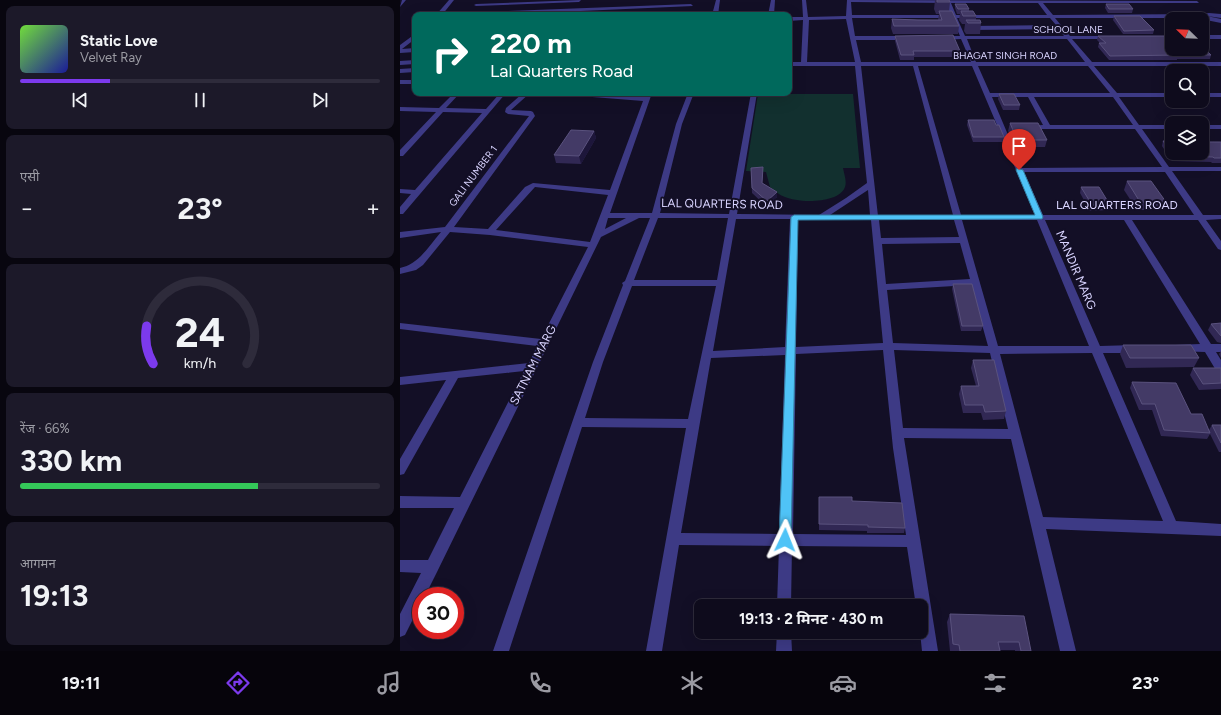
<!DOCTYPE html>
<html lang="hi">
<head>
<meta charset="utf-8">
<style>
	body { margin:0; font-family:Figtree,"Noto Sans Devanagari",sans-serif; background:#1c1929; color:#f1f3f6; height:100vh; display:flex; flex-direction:column; font-size:15px; white-space:nowrap }
	* { box-sizing:border-box; margin:0 }
	p { font-size:13px; color:#9b9ba3 }
	.icon { flex:none; width:22px; height:22px; fill:none; stroke:currentColor; stroke-width:2; stroke-linecap:round; stroke-linejoin:round }
	.map { position:relative; flex:1; overflow:hidden }
	.side { display:flex; flex-direction:column; gap:6px; padding:6px; background:#08060f; width:400px }
	.side>* { flex:none }
	.banner { position:absolute; left:12px; top:12px; width:380px; height:84px; border-radius:8px; box-shadow:0 4px 16px #0002,0 0 0 1px #2e2b3b; background:#00695c; color:#fff; overflow:hidden }
	.needle { width:26px; rotate:293deg }
	.tools { position:absolute; left:765px; top:12px; display:grid; gap:8px }
	.tools a { display:grid; place-items:center; width:44px; height:44px; border-radius:8px; background:#0e0b1c; box-shadow:0 4px 16px #0002,0 0 0 1px #2e2b3b; font-size:20px }
	.speed { position:absolute; left:12px; top:587px; display:flex; gap:8px; font-size:20px; font-weight:700; text-align:center }
	.speed>* { display:grid; place-content:center; width:52px; height:52px; border-radius:50%; background:#0e0b1c; box-shadow:0 4px 16px #0002,0 0 0 1px #2e2b3b; line-height:1 }
	.speed .limit { border:6px solid #d22; background:#fff; color:#111 }
	.pin { position:absolute; display:grid; place-items:center; width:34px; height:34px; color:#fff; margin:-41px -17px; border-radius:50% 50% 50% 0; rotate:-45deg; box-shadow:0 0 4px #0007 }
	.pin .icon { rotate:45deg }
	.me { position:absolute; width:44px; margin:-22px; rotate:2deg; stroke-linejoin:round; filter:drop-shadow(0 0 3px #0008) }
	.turn { display:flex; align-items:center; gap:14px; height:84px; padding:0 12px; font-size:18px }
	.turn .icon { width:52px; height:52px; stroke-width:2.5 }
	.turn b { display:block; font-size:28px; line-height:34px }
	.big { font-size:30px; font-weight:700; line-height:1.1 }
	.side .tile { flex:1; display:flex; flex-direction:column; justify-content:center; gap:6px; min-width:0; padding:0 14px; border-radius:8px; background:#1c1929 }
	.side .dial { align-items:center; gap:0 }
	.dial svg { height:104px; overflow:visible; fill:none; stroke:#2e2b3b; stroke-width:7; stroke-linecap:round; text-anchor:middle }
	.dial text { fill:#f1f3f6; stroke:none }
	.song { display:flex; align-items:center; gap:12px }
	.cover { width:48px; height:48px; border-radius:6px; background:linear-gradient(135deg,hsl(100 70% 55%),hsl(240 70% 35%)) }
	.played { height:4px; border-radius:2px; background:linear-gradient(90deg,#7c3aed 25%,#2e2b3b 25%) }
	.keys { display:flex; justify-content:space-around; direction:ltr }
	.heat { display:flex; justify-content:space-between; align-items:center; font-size:22px; direction:ltr }
	.charge { height:6px; border-radius:3px; background:linear-gradient(90deg,#34c759 66%,#2e2b3b 0) }
	.trip { position:absolute; left:294px; top:599px; width:234px; height:40px; border-radius:8px; background:#0e0b1c; box-shadow:0 4px 16px #0002,0 0 0 1px #2e2b3b; font-weight:700; line-height:40px; text-align:center }
	.tab-bar { display:flex; height:64px; justify-content:space-around; align-items:center; background:#06040b; color:#9b9ba3 }
	.tab-bar .icon { width:28px; height:28px }
	.tab-bar .on { color:#7c3aed }
	.tab-bar b { font-size:18px; color:#f1f3f6 }
	main { display:flex; flex:1; min-height:0 }
	.map>svg:first-child { display:block }
</style>
</head>
<body>
<main>
<section class="side">
<div class="tile">
<div class="song"><i class="cover"></i><div><b>Static Love</b><p>Velvet Ray</p></div></div>
<div class="played"></div>
<div class="keys"><svg class="icon" aria-label="previous" viewBox="0 0 24 24"><path d="M18 5L8 12l10 7zM5 5v14"/></svg><svg class="icon" aria-label="pause" viewBox="0 0 24 24"><path d="M8 5v14M16 5v14"/></svg><svg class="icon" aria-label="next" viewBox="0 0 24 24"><path d="M6 5l10 7-10 7zM19 5v14"/></svg></div>
</div>
<div class="tile"><p>एसी</p>
<div class="heat"><a>−</a><b class="big">23°</b><a>+</a></div>
</div>
<div class="tile dial"><svg viewBox="0 0 100 80">
<path d="M14 69A42 42 0 1 1 86 69"/>
<path d="M14 69A42 42 0 0 1 9 40" stroke="#7c3aed"/>
<text x="50" y="56" font-size="32" font-weight="700">24</text>
<text x="50" y="72" font-size="11">km/h</text>
</svg></div>
<div class="tile"><p>रेंज · 66%</p><b class="big">330 km</b><div class="charge"></div></div>
<div class="tile"><p>आगमन</p><b class="big">19:13</b></div>
</section>
<div class="map">
<svg width="821" height="651" viewBox="0 0 821 651">
	<rect width="100%" height="100%" fill="#130f26"/>
	<!-- green -->
	<path fill="#12302f" d="M358,94H453L460,168H443C444,174 447,181 445,187C439,204 398,203 385,197C379,195 375,191 370,187L366,172L346,171Z"/>
	<g fill="none" stroke-linecap="round" stroke-linejoin="round">
		<!-- minor -->
		<g fill="#3d3a85" fill-rule="evenodd">
			<path d="M2,0H6L0,7Z"/>
			<path d="M49,0H54L42,15H36Z"/>
			<path d="M181,0L179,2L76,6L74,5L76,4Z"/>
			<path d="M316,0H320L318,15H312Z"/>
			<path d="M371,0H375L374,15H368Z"/>
			<path d="M402,0H406L408,17L446,16L447,0L797,1L799,3H643L653,15L803,14L809,13L821,14V18L807,16L821,19V23L806,20L802,18H655L670,36H714V38L712,39H672L692,62H821V66H694L717,93H772V97H719L739,125H772V129H742L769,167H821V171H772L803,215H821V219L806,220L821,241V250L818,249L798,220H732L811,344H821V352H816L821,360V373L817,372L805,352L775,351L774,348L775,345L800,344L724,220H645L700,346L735,345L739,346L740,349L739,352L735,353H703L776,521L821,524V536L646,529L676,651H660L611,439L504,438L538,651H522L520,632H521V606H516L507,547L392,546L391,606H377L379,546L279,545L262,651H246L286,428L182,427L109,651H93L193,362L223,285L222,283L225,281L250,218H239L201,237L37,572L25,596H21V603L5,635L0,637V614L21,573L0,572V560H28L54,508H0V496L60,497L124,371L58,378L4,474L0,475V459L46,380L0,385V377L129,363L137,346L0,329V323L141,339L188,247L90,235L50,232L23,265L16,270L0,274V268C19,264 28,247 41,232L0,238V232L45,227L129,116L108,114L105,112L106,108L123,93H130L111,110L131,111L133,112L135,116L54,227L88,229L125,187L133,183L210,190L243,101L167,95L164,93H192L244,97L246,93H252L210,213H252L276,124L288,93H294L282,124L260,213L329,214L351,93H357L337,214L419,215L446,198L467,183L455,66H389V62H401L403,20L389,21V17H403ZM451,2L546,3L551,15H452ZM551,3H638L647,15H556ZM452,18H552L560,36H542L539,38L542,40L561,39L571,62H461L456,40H508L511,38L508,36H455ZM557,18H650L656,25L568,26L565,28L568,30L658,29L664,36H565ZM446,19L455,62H407L409,20ZM567,39H667L685,62H576ZM461,66H513L553,215L478,216ZM518,66H572L635,215H561ZM578,66H688L710,93H590ZM592,97H628L643,125L625,126V128L627,129H735L762,167L622,168ZM634,97H713L733,125H650ZM624,172H765L794,215H643ZM135,187L208,195L190,242L96,230ZM468,190L470,215H430ZM208,218H226L205,229ZM258,218H328L317,280H234ZM336,219H390L385,347L313,351ZM398,219L471,220L483,343L396,347ZM479,220H554L559,237L481,238ZM562,220H637L689,346H598ZM560,243L570,279L486,284L482,244ZM571,285L588,346L493,343L487,290ZM232,286H316L288,419L185,418L203,362ZM483,350L493,448L506,535L393,534L396,354ZM494,350L590,353L608,429L503,428ZM692,353L763,521L643,517L600,354ZM385,355L379,534L281,533L311,358Z"/>
			<path d="M291,4L293,6L90,15H52L55,13Z"/>
			<path d="M15,34V39L2,49L15,48V52L0,53V45Z"/>
			<rect x="802" y="35" width="19" height="4"/>
			<path d="M15,60V64L0,65V61Z"/>
			<path d="M15,68V72L0,73V69Z"/>
			<rect x="0" y="80" width="15" height="4"/>
			<path d="M54,93H60L46,108L86,109L100,93H106L3,214H0V207L11,194L0,193V189L15,190L82,113L43,112L3,156H0V150L36,112L0,111V107L39,108Z"/>
			<rect x="802" y="93" width="19" height="4"/>
			<rect x="802" y="125" width="19" height="4"/>
			<path d="M377,632H391L392,651H376Z"/>
		</g>
	</g>
	<!-- wall -->
	<g fill="#312854">
		<path d="M535,0H549L550,2L549,11L559,26L558,34H493L491,28L492,19L538,20L539,14H536L534,9Z"/>
		<path d="M555,4L569,9V11L576,16V20L581,23L580,34H566L564,31L565,24H562L559,20L560,14H557L555,8Z"/>
		<path d="M706,4L733,9L732,13H708L705,8Z"/>
		<path d="M714,16L754,30L753,34H723L713,20Z"/>
		<path d="M495,36L560,51V57H514V60H500L495,41Z"/>
		<path d="M698,36L811,55L810,59H777V60H709L698,47L699,43H700L697,40Z"/>
		<path d="M599,94L620,105L619,110H603L598,99Z"/>
		<path d="M568,120L604,137L603,142H573L567,125Z"/>
		<path d="M610,123L647,140L645,147H621L619,143L613,142L608,131Z"/>
		<path d="M194,131L196,138L181,164L156,163L154,155Z"/>
		<path d="M763,141L821,142V163H812L811,162L772,161L762,146Z"/>
		<path d="M351,168L363,173L362,183L377,192V197L367,207L352,193Z"/>
		<path d="M727,181L766,202L762,210H737L724,190Z"/>
		<path d="M681,187L710,205L708,210L690,211L680,193Z"/>
		<path d="M553,284L583,326L581,331H561L552,289Z"/>
		<path d="M821,323V343L817,342L808,330L811,324Z"/>
		<path d="M723,345L799,358L794,367L726,368L720,354Z"/>
		<path d="M821,351V358L819,354Z"/>
		<path d="M573,360L606,411L604,419L583,420L581,413H563L559,394L561,386H576L571,368Z"/>
		<path d="M793,368H821V389L799,390L790,375Z"/>
		<path d="M732,382L791,414L809,430L812,425H821V452H819L810,434L807,439L761,436L752,410H739L730,388Z"/>
		<path d="M419,497L452,501L505,528L504,533H467V531L419,530Z"/>
		<path d="M550,614L624,616L631,651H615V650H599L600,651H550L547,622Z"/>
	</g>
	<!-- shaded-wall -->
	<g fill="#1d163a">
		<path d="M194,131L196,138L181,164L179,156Z"/>
		<path d="M377,192V197L367,207V201Z"/>
	</g>
	<!-- building -->
	<g fill="#433a66" stroke="#5a527e">
		<path d="M537,0H549L550,2H537Z"/>
		<path d="M555,4H566L569,9H558Z"/>
		<path d="M706,4H729L733,9H709Z"/>
		<path d="M539,11H552L559,26H494L492,19L518,20H542Z"/>
		<path d="M561,11H573L576,16H563Z"/>
		<path d="M47,12H64L61,15H45Z"/>
		<path d="M714,16H740L754,30L724,31Z"/>
		<path d="M566,20H580L581,23H568Z"/>
		<path d="M553,35L560,51H513L514,55H501L495,36Z"/>
		<path d="M698,36H772V49H802V46L811,55L777,54L778,55L710,56L699,43H706Z"/>
		<path d="M599,94H614L620,105H604Z"/>
		<path d="M568,120H594L596,125H599L604,137H573Z"/>
		<path d="M610,123H638L647,140H623L620,135H615Z"/>
		<path d="M171,130L194,131L179,156L154,155Z"/>
		<path d="M763,141H772V153H802V142H821V158H814L813,157L774,156Z"/>
		<path d="M363,167L362,183L377,192L367,201L352,188L351,168Z"/>
		<path d="M727,181H751L766,202H740Z"/>
		<path d="M681,187H699L710,205H692Z"/>
		<path d="M553,284H572L583,326H562Z"/>
		<path d="M821,323V336L811,324Z"/>
		<path d="M723,345H791L799,358H730Z"/>
		<path d="M573,360H594L606,411L585,412L583,405H565L561,386H579Z"/>
		<path d="M793,368H821V383L803,384Z"/>
		<path d="M732,382L776,383L791,414H802L810,433L764,430L755,404H742Z"/>
		<path d="M812,425H821V443Z"/>
		<path d="M419,497H452V501L502,503L505,528L468,527V525L419,524Z"/>
		<path d="M550,614L624,616L631,651H621L619,642H598L600,651H560L559,645L553,644Z"/>
	</g>
	<!-- route -->
	<path fill="#4fc3f7" stroke="#337fa1" d="M617,168L623,170L643,217L642,219L398,220L391,540L389,544L385,546L380,544L379,540L391,217L394,215H635L616,170Z"/>
	<g text-anchor="middle" dominant-baseline="central" stroke-width="4" stroke-linejoin="round" paint-order="stroke">
		<!-- far-street labels -->
		<g font-size="10" fill="#d9d4ff" stroke="#130f26">
			<text x="668" y="29">SCHOOL LANE</text>
			<text x="605" y="55">BHAGAT SINGH ROAD</text>
			<text transform="translate(73 176) rotate(-53)">GALI NUMBER 1</text>
		</g>
		<!-- street labels -->
		<g font-size="12" fill="#d9d4ff" stroke="#130f26">
			<text transform="translate(322 204) rotate(1)">LAL QUARTERS ROAD</text>
			<text x="717" y="205">LAL QUARTERS ROAD</text>
			<text transform="translate(676 270) rotate(67)">MANDIR MARG</text>
			<text transform="translate(133 365) rotate(-63)">SATNAM MARG</text>
		</g>
	</g>
</svg>
<div class="tools">
<a><svg class="needle" viewBox="-14 -14 28 28"><path d="M0-13l5 13h-10z" fill="#e53935"/><path d="M0 13l5-13h-10z" fill="#9b9ba3"/></svg></a>
<a><svg class="icon" aria-label="search" viewBox="0 0 24 24"><circle cx="10" cy="10" r="6"/><path d="M15 15l6 6"/></svg></a>
<a><svg class="icon" aria-label="layers" viewBox="0 0 24 24"><path d="M12 4l9 5-9 5-9-5zM3 14l9 5 9-5"/></svg></a>
</div>
<div class="speed"><div class="limit">30</div></div>
<div class="pin" style="left:619px;top:170px;background:#d93025"><svg class="icon" aria-label="arrive" viewBox="0 0 24 24"><path d="M6 21V4h12l-3 4 3 4H6"/></svg></div>
<svg class="me" style="left:385px;top:540px" viewBox="-20 -20 40 40"><path d="M0-17L14 15 0 8-14 15z" fill="#4fc3f7" stroke="#fff" stroke-width="4"/></svg>
<div class="trip">19:13 · 2 मिनट · 430 m</div>
<div class="banner">
<div class="turn"><svg class="icon" aria-label="right" viewBox="0 0 24 24"><path d="M7 20v-9h11M14 6l5 5-5 5"/></svg><div><b>220 m</b>Lal Quarters Road</div></div>
</div>
</div>
</main>
<nav class="tab-bar">
<b>19:11</b>
<svg class="icon on" aria-label="directions" viewBox="0 0 24 24"><path d="M12 3l9 9-9 9-9-9zM9 14v-3h6M13 9l2 2-2 2"/></svg>
<svg class="icon" aria-label="music" viewBox="0 0 24 24"><path d="M9 18V5l10-2v13"/><circle cx="6" cy="18" r="3"/><circle cx="16" cy="16" r="3"/></svg>
<svg class="icon" aria-label="phone" viewBox="0 0 24 24"><path d="M5 4h4l2 5-3 2q2 4 5 5l2-3 5 2v4C11 20 4 13 5 4z"/></svg>
<svg class="icon" aria-label="climate" viewBox="0 0 24 24"><path d="M12 3v18M4 7l16 10M4 17L20 7"/></svg>
<svg class="icon" aria-label="car" viewBox="0 0 24 24"><path d="M5 17H2v-5l4-1 3-4h7l3 4 3 1v5h-3M9 17h6M6 11h13"/><circle cx="7" cy="17" r="2"/><circle cx="17" cy="17" r="2"/></svg>
<svg class="icon" aria-label="filters" viewBox="0 0 24 24"><path d="M4 7h16M4 17h16"/><circle cx="9" cy="7" r="2"/><circle cx="15" cy="17" r="2"/></svg>
<b>23°</b>
</nav>
</body>
</html>
